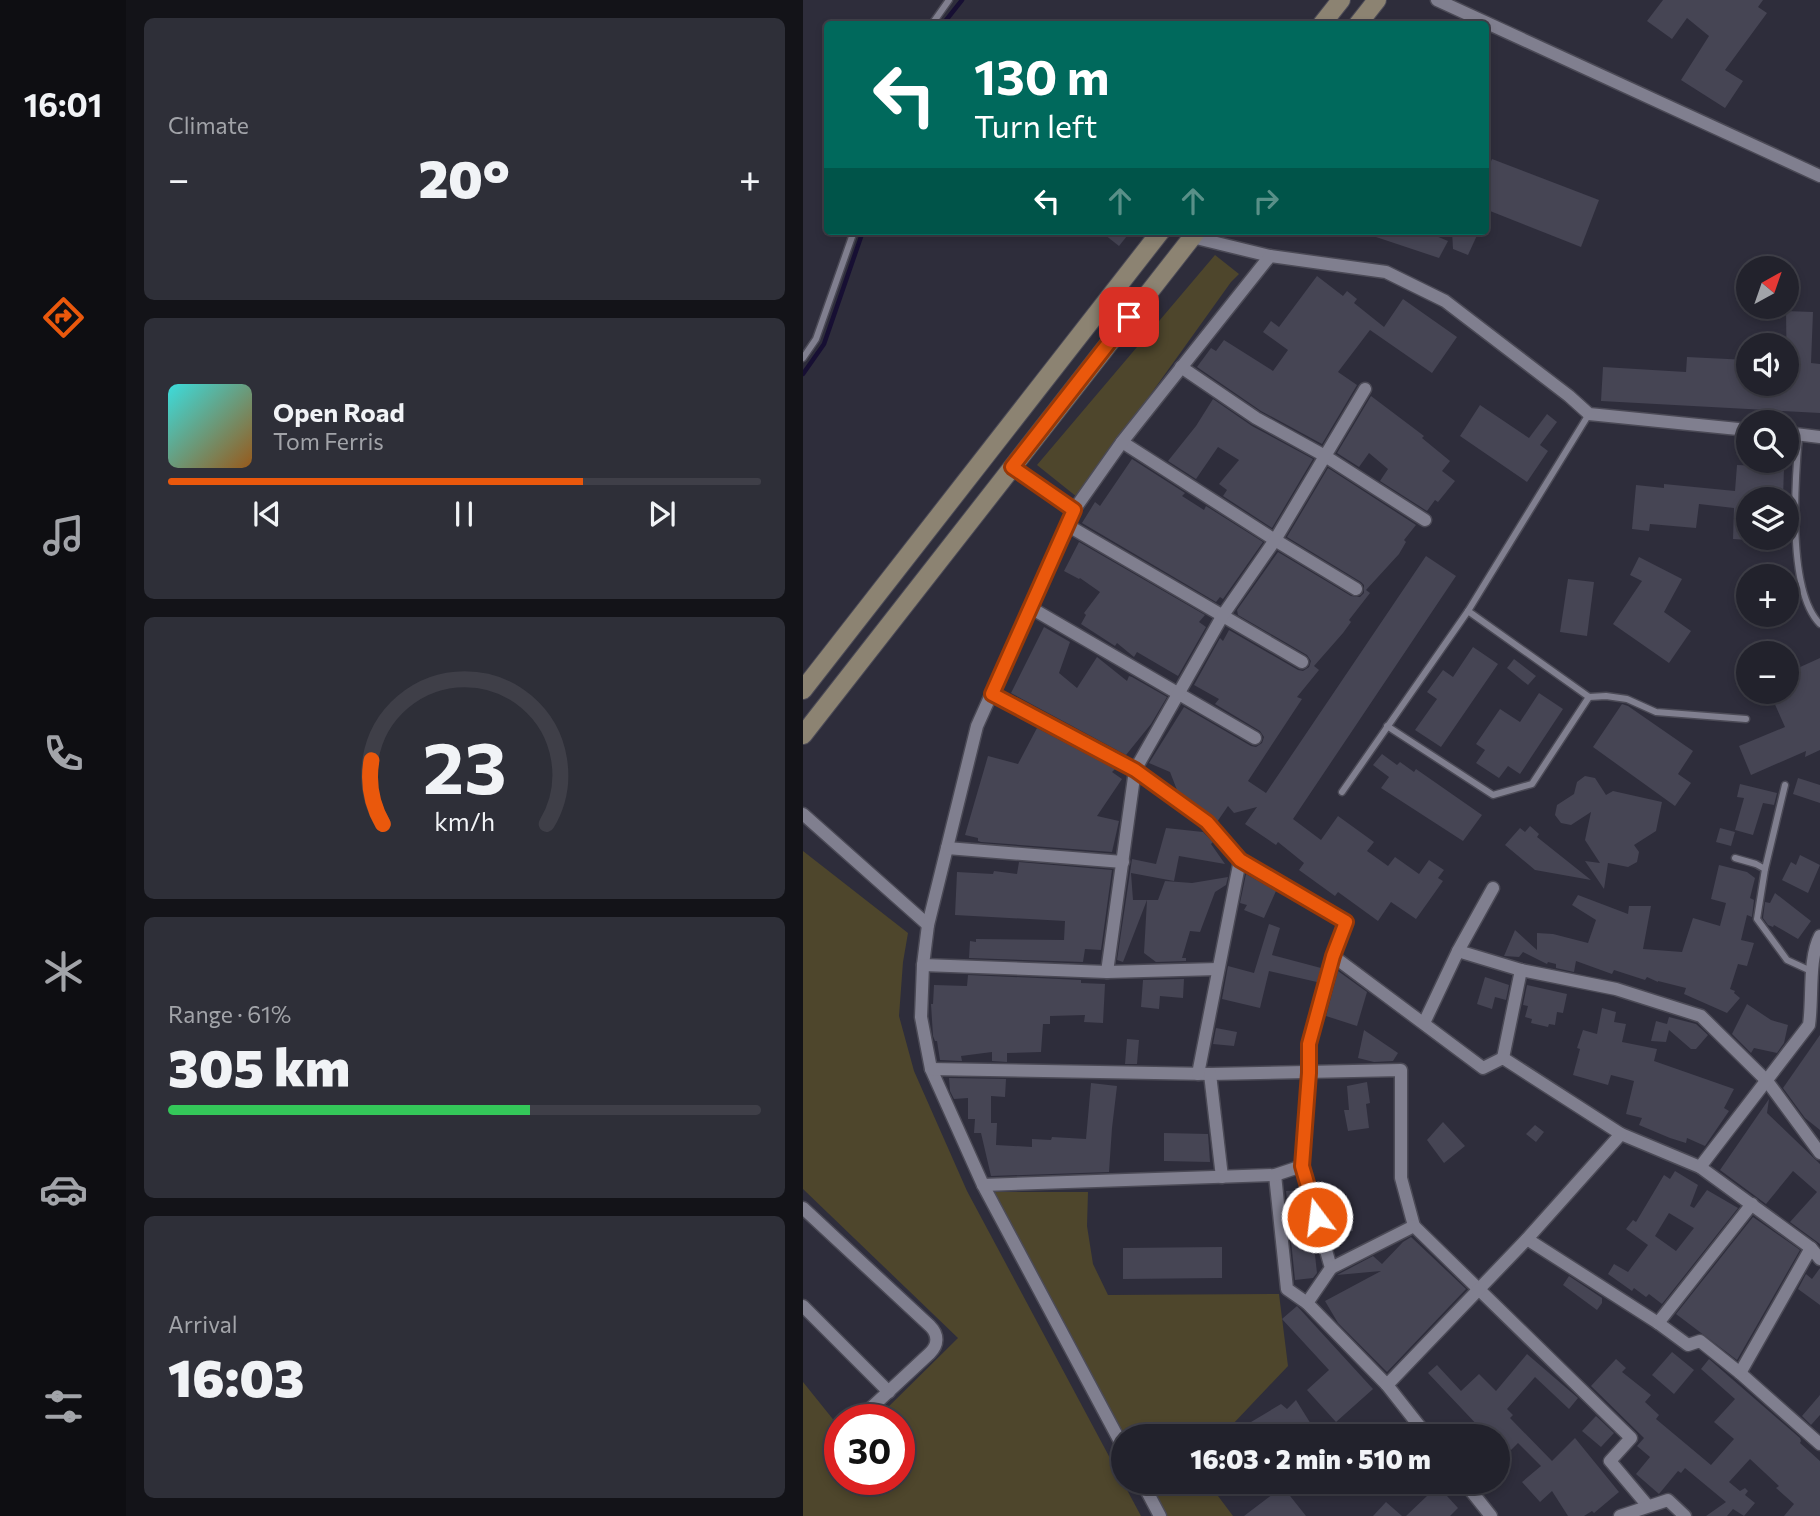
<!DOCTYPE html>
<html lang="en">
<head>
<meta charset="utf-8">
<style>
	body { margin:0; font-family:Commissioner,sans-serif; background:#2e2f38; color:#f1f3f6; height:100vh; display:flex; flex-direction:column; font-size:26px; white-space:nowrap }
	* { box-sizing:border-box; margin:0 }
	p { font-size:23px; color:#a2a4a9 }
	.icon { flex:none; width:38px; height:38px; fill:none; stroke:currentColor; stroke-width:2; stroke-linecap:round; stroke-linejoin:round }
	.map { position:relative; flex:1; overflow:hidden }
	.drawer { display:flex; flex-direction:column; gap:18px; padding:18px; background:#131318; width:677px }
	.drawer>* { flex:none }
	.banner { position:absolute; left:21px; top:21px; width:665px; height:214px; border-radius:7px; box-shadow:0 4px 10px #0003,0 0 0 2px #3f3f48; background:#00695c; color:#fff; overflow:hidden }
	.needle { width:46px; rotate:40deg }
	.buttons { position:absolute; left:933px; top:256px; display:grid; gap:14px }
	.buttons a { display:grid; place-items:center; width:63px; height:63px; border-radius:50%; background:#22222c; box-shadow:0 4px 10px #0003,0 0 0 2px #3f3f48; font-size:35px }
	.speed { position:absolute; left:21px; top:1404px; display:flex; gap:14px; font-size:35px; font-weight:700; text-align:center }
	.speed>* { display:grid; place-content:center; width:91px; height:91px; border-radius:50%; background:#22222c; box-shadow:0 4px 10px #0003,0 0 0 2px #3f3f48; line-height:1 }
	.speed .limit { border:10px solid #d22; background:#fff; color:#111 }
	.pin { position:absolute; display:grid; place-items:center; width:60px; height:60px; color:#fff; margin:-30px; border-radius:14px; box-shadow:0 4px 10px #0006 }
	.me { position:absolute; width:77px; margin:-38px; rotate:345deg; stroke-linejoin:round; filter:drop-shadow(0 0 5px #0008) }
	.turn { display:flex; align-items:center; gap:24px; height:147px; padding:0 35px; font-size:32px }
	.turn .icon { width:91px; height:91px; stroke-width:2.5 }
	.turn b { display:block; font-size:49px; line-height:60px }
	.lanes { display:flex; align-items:center; height:66px; padding:0 35px; background:#0003; justify-content:center; gap:35px; direction:ltr }
	.lanes .off { opacity:.35 }
	.big { font-size:52px; font-weight:800; line-height:1.1 }
	.drawer .widget { flex:1; display:flex; flex-direction:column; justify-content:center; gap:10px; min-width:0; padding:0 24px; border-radius:10px; background:#2e2f38 }
	.drawer .dial { align-items:center; gap:0 }
	.dial svg { height:182px; overflow:visible; fill:none; stroke:#3f3f48; stroke-width:7; stroke-linecap:round; text-anchor:middle }
	.dial text { fill:#f1f3f6; stroke:none }
	.song { display:flex; align-items:center; gap:21px }
	.cover { width:84px; height:84px; border-radius:10px; background:linear-gradient(135deg,hsl(180 70% 55%),hsl(30 70% 35%)) }
	.played { height:7px; border-radius:4px; background:linear-gradient(90deg,#ea580c 70%,#3f3f48 70%) }
	.keys { display:flex; justify-content:space-around; direction:ltr }
	.heat { display:flex; justify-content:space-between; align-items:center; font-size:38px; direction:ltr }
	.charge { height:10px; border-radius:5px; background:linear-gradient(90deg,#34c759 61%,#3f3f48 0) }
	.trip { position:absolute; left:308px; top:1424px; width:399px; height:70px; border-radius:35px; background:#22222c; box-shadow:0 4px 10px #0003,0 0 0 2px #3f3f48; font-weight:800; line-height:70px; text-align:center }
	main { display:flex; flex:1; min-height:0 }
	.menu { display:flex; flex-direction:column; width:126px; justify-content:space-around; align-items:center; background:#0e0e12; color:#a2a4a9 }
	.menu .icon { width:49px; height:49px }
	.menu .current { color:#ea580c }
	.menu b { font-size:32px; color:#f1f3f6 }
	.map>svg:first-child { display:block }
</style>
</head>
<body>
<main>
<nav class="menu">
<b>16:01</b>
<svg class="icon current" aria-label="directions" viewBox="0 0 24 24"><path d="M12 3l9 9-9 9-9-9zM9 14v-3h6M13 9l2 2-2 2"/></svg>
<svg class="icon" aria-label="music" viewBox="0 0 24 24"><path d="M9 18V5l10-2v13"/><circle cx="6" cy="18" r="3"/><circle cx="16" cy="16" r="3"/></svg>
<svg class="icon" aria-label="phone" viewBox="0 0 24 24"><path d="M5 4h4l2 5-3 2q2 4 5 5l2-3 5 2v4C11 20 4 13 5 4z"/></svg>
<svg class="icon" aria-label="climate" viewBox="0 0 24 24"><path d="M12 3v18M4 7l16 10M4 17L20 7"/></svg>
<svg class="icon" aria-label="car" viewBox="0 0 24 24"><path d="M5 17H2v-5l4-1 3-4h7l3 4 3 1v5h-3M9 17h6M6 11h13"/><circle cx="7" cy="17" r="2"/><circle cx="17" cy="17" r="2"/></svg>
<svg class="icon" aria-label="filters" viewBox="0 0 24 24"><path d="M4 7h16M4 17h16"/><circle cx="9" cy="7" r="2"/><circle cx="15" cy="17" r="2"/></svg>
</nav>
<section class="drawer">
<div class="widget"><p>Climate</p>
<div class="heat"><a>−</a><b class="big">20°</b><a>+</a></div>
</div>
<div class="widget">
<div class="song"><i class="cover"></i><div><b>Open Road</b><p>Tom Ferris</p></div></div>
<div class="played"></div>
<div class="keys"><svg class="icon" aria-label="previous" viewBox="0 0 24 24"><path d="M18 5L8 12l10 7zM5 5v14"/></svg><svg class="icon" aria-label="pause" viewBox="0 0 24 24"><path d="M8 5v14M16 5v14"/></svg><svg class="icon" aria-label="next" viewBox="0 0 24 24"><path d="M6 5l10 7-10 7zM19 5v14"/></svg></div>
</div>
<div class="widget dial"><svg viewBox="0 0 100 80">
<path d="M14 69A42 42 0 1 1 86 69"/>
<path d="M14 69A42 42 0 0 1 9 41" stroke="#ea580c"/>
<text x="50" y="56" font-size="32" font-weight="700">23</text>
<text x="50" y="72" font-size="11">km/h</text>
</svg></div>
<div class="widget"><p>Range · 61%</p><b class="big">305 km</b><div class="charge"></div></div>
<div class="widget"><p>Arrival</p><b class="big">16:03</b></div>
</section>
<div class="map">
<svg width="1017" height="1516" viewBox="0 0 1017 1516">
	<rect width="100%" height="100%" fill="#2e2d3b"/>
	<!-- green -->
	<g fill="#4e462c">
		<path d="M412,255L436,274L428,282L274,497L234,465Z"/>
		<path d="M0,851L105,933L100,962L96,1016L111,1071L164,1191L338,1516H0V1382L37,1428V1479H96V1419H73L155,1338L0,1189Z"/>
		<path d="M190,1192H285L284,1226L290,1264L305,1295L476,1294L485,1366L429,1425L437,1437H321Z"/>
		<path d="M346,1482H408L406,1484L430,1516H364Z"/>
	</g>
	<g fill="none" stroke-linecap="round" stroke-linejoin="round">
		<!-- stream -->
		<g stroke="#170f33" stroke-width="4.5">
			<path d="M140,24L159,0"/>
			<path d="M0,374L21,344L60,231"/>
		</g>
	</g>
	<!-- building -->
	<g fill="#464554" fill-rule="evenodd">
		<path d="M860,0H960L955,7L964,13L922,70L940,81L922,108L878,80L906,36L884,18L869,39L844,21Z"/>
		<path d="M689,159L796,200L778,247L682,209V176Z"/>
		<path d="M297,231H328L316,246Z"/>
		<path d="M562,231H621L645,241L636,258L561,233Z"/>
		<path d="M649,231H676L665,255L650,249Z"/>
		<path d="M514,276L540,296L544,291L554,299L551,303L581,327L600,299L654,337L629,373L567,330L535,372L554,385L519,444L458,411L394,367L408,348L413,351L421,340L470,371L485,350L460,332L468,321L476,327Z"/>
		<path d="M983,311L1010,312L1008,363L1017,364V413L798,401L800,367L883,372L884,357L945,360V383H984Z"/>
		<path d="M568,396L621,436L619,438L647,461L639,471L652,481L635,502L632,500L624,511L577,481L585,469L566,453L556,467L534,453Z"/>
		<path d="M410,399L449,426L510,459L469,528L420,496L424,490L416,484L436,460L415,447L393,479L365,461L393,426Z"/>
		<path d="M677,405L726,438L744,414L754,422L737,445L745,451L724,482L657,436Z"/>
		<path d="M329,459L382,493L379,496L401,510L403,506L460,542L420,599L417,597L413,602L279,523L292,502L297,506Z"/>
		<path d="M934,465L981,467L980,499H945V540L930,539L931,508L896,504L893,528L847,524L846,531L829,529L833,485L861,488V484L932,491Z"/>
		<path d="M525,468L613,525L601,540L603,542L596,554L563,590L567,593L546,620L548,622L540,633L511,666L516,670L494,697L499,699L445,781L463,793L623,556L653,576L490,819L518,840L535,816L571,842L564,851L585,866L592,857L616,874L626,860L641,870L635,878L640,881L613,919L588,902L575,921L535,892L532,896L496,870L501,863L475,842L473,845L442,824L454,807L431,813L425,806L414,822L374,790L367,772L346,763L381,707L448,746L453,747L459,743L461,737L457,731L412,704L416,699L391,685L417,638L420,641L426,630L495,670L500,671L506,667L508,661L504,655L435,615L434,610L475,552L548,596L557,597L561,593V585L558,582L484,537Z"/>
		<path d="M276,542L402,615L396,622L403,627L375,676L334,652L331,657L314,643L312,646L278,624L283,615L281,613L297,592L277,578L276,579L261,571Z"/>
		<path d="M836,557L879,579L861,612L888,631L866,663L810,624L839,581L827,575Z"/>
		<path d="M765,579L791,582L784,636L757,632Z"/>
		<path d="M241,627L267,642L256,673L274,688L294,657L324,681L326,676L329,677L364,697L348,724L323,755L208,693Z"/>
		<path d="M670,647L695,664L638,747L612,730L634,699L624,692L640,670L650,677Z"/>
		<path d="M1017,658V750L1002,757L1003,751L948,775L936,746L982,727L966,691H984V673Z"/>
		<path d="M711,659L733,676L725,685L704,668Z"/>
		<path d="M736,693L760,709L717,774L705,766L696,778L673,763L682,750L673,744L697,709L717,722Z"/>
		<path d="M819,704L825,706L890,751L875,774L888,783L872,806L790,747Z"/>
		<path d="M234,728L312,769L309,772L319,779L294,816L316,821L309,852L178,842L175,841V838L162,835L185,756L215,764Z"/>
		<path d="M579,754L594,765L597,762L611,772L613,769L679,815L660,841L578,788L586,777L570,765Z"/>
		<path d="M782,776L792,778L803,795L810,791L859,802L853,831L831,845L836,852L834,862L825,867L805,863L801,889L782,861L797,863L782,840L788,812L768,825L758,823L752,815L754,805L771,794L774,782Z"/>
		<path d="M995,778L1017,785V803L990,794Z"/>
		<path d="M937,784L974,793L971,805L960,803L950,835L932,830L941,798L934,797Z"/>
		<path d="M727,826L736,834L734,837L788,880L732,870L702,845L717,828L722,832Z"/>
		<path d="M363,828L400,832L410,842L408,844L422,864L376,856L371,881L328,873L330,900H344L320,962L314,960L329,859L353,864Z"/>
		<path d="M917,828L932,832L928,846L913,842Z"/>
		<path d="M997,855L1017,865L1005,893L979,880L988,862L993,865Z"/>
		<path d="M216,862L309,870L298,950L282,949L280,962L166,958L167,941L173,942V939L261,940L262,921L152,915L154,872L190,874L191,871L214,874Z"/>
		<path d="M916,865L944,872L952,878L947,898L951,900L949,917L944,915L938,940L951,943L944,966L935,964L927,989L932,991L931,993L937,998L924,1013L881,994L883,988L855,981V982L844,977L842,980L811,970L809,974L773,961L771,972L753,968V964L745,962L744,964L720,952L716,957L701,956L712,930L734,950V933L750,934L785,943L793,920L769,905L775,895L825,914L826,906H848L840,949L879,952L890,918L917,926L923,903L908,899Z"/>
		<path d="M443,874L473,891L461,918L441,910L444,905L437,903Z"/>
		<path d="M425,877L423,885L412,892L397,932L387,931L379,958H383V961L353,962L341,953L344,900H355L362,881L389,883Z"/>
		<path d="M972,893L1008,921L995,939L971,925L970,927L965,925L960,918L962,902L967,903Z"/>
		<path d="M466,924L477,928L469,955L518,968L514,982L466,971L457,1008L419,999L425,966L451,973Z"/>
		<path d="M535,971L564,992L554,1026L523,1016Z"/>
		<path d="M165,975L278,980V983L302,984L300,1023L281,1022L282,1015L247,1016V1024H240L238,1052L204,1053V1062L189,1061V1052L158,1056L159,1061L137,1060L134,1041H132L130,1036L128,1004H130L131,985L164,986Z"/>
		<path d="M682,977L706,985L703,1000L692,997L689,1009L674,1004Z"/>
		<path d="M381,979L380,998L357,996L356,1009L338,1007L340,980Z"/>
		<path d="M724,985L764,994L760,1013L754,1012L752,1025L746,1024L745,1027L728,1023L729,1019L722,1017L725,1006L720,1005Z"/>
		<path d="M944,1004L968,1020L985,1025L981,1043L974,1053L951,1048L948,1053L929,1034Z"/>
		<path d="M799,1008L813,1012L811,1022L823,1024L819,1042L854,1049L851,1061L931,1089L921,1108L926,1111L902,1146L884,1138L883,1143L867,1138L836,1125L839,1118L823,1114L831,1081L808,1075L805,1085L770,1075L777,1049L774,1048L780,1030L794,1034Z"/>
		<path d="M866,1017L893,1024L905,1035L893,1049H888L866,1030L863,1042L848,1041L853,1021L864,1024Z"/>
		<path d="M413,1028L434,1032L431,1046L410,1044Z"/>
		<path d="M561,1030L595,1053L590,1061L571,1062L555,1058Z"/>
		<path d="M1017,1035V1130L1002,1118L980,1088Z"/>
		<path d="M324,1039L336,1040L334,1064H322Z"/>
		<path d="M146,1078L203,1079L202,1097L188,1096V1123H194L193,1145L229,1147V1139L248,1140L249,1137L283,1139L288,1083L314,1086L309,1128L306,1172L188,1176L178,1133H171L172,1119H165V1098L151,1099L147,1091Z"/>
		<path d="M564,1082L567,1103L563,1104L566,1128L545,1131L541,1110H546L544,1086Z"/>
		<path d="M966,1099L964,1113L1017,1164V1244L987,1222L1014,1192L990,1171L963,1204L917,1170Z"/>
		<path d="M640,1122L662,1146L641,1163L624,1140Z"/>
		<path d="M732,1125L741,1132L733,1142L723,1134Z"/>
		<path d="M361,1133L405,1134L407,1162L361,1161Z"/>
		<path d="M872,1171L895,1185L887,1206L891,1208L904,1190L935,1208L859,1304L846,1294L843,1297L831,1288L829,1291L805,1274L811,1264L825,1272L845,1245L823,1229L830,1220L833,1222L861,1175L867,1179ZM866,1213L891,1228L873,1251L852,1236Z"/>
		<path d="M497,1190L510,1237L514,1273L510,1278L492,1280L483,1191Z"/>
		<path d="M549,1212L550,1231L527,1233L522,1214Z"/>
		<path d="M950,1217L997,1250L934,1360L873,1314Z"/>
		<path d="M608,1237L663,1289L584,1372L535,1323L522,1301L578,1271L534,1275L570,1256L579,1264L600,1242Z"/>
		<path d="M419,1247V1278L320,1279V1248Z"/>
		<path d="M1017,1268V1305L995,1289L1003,1274L1009,1279Z"/>
		<path d="M766,1276L799,1298V1303L794,1310L760,1285Z"/>
		<path d="M494,1306L570,1389L533,1422L504,1390L526,1370L479,1319Z"/>
		<path d="M869,1352L891,1370L871,1394L849,1375Z"/>
		<path d="M724,1354L775,1398L766,1409L732,1377L704,1409L710,1415L707,1418L749,1461L772,1438L816,1492L791,1513L789,1511L781,1516H765L749,1491L737,1502L719,1482L738,1466L715,1443L708,1450L695,1437H670L678,1429L625,1373L634,1365L658,1391L676,1374L693,1391Z"/>
		<path d="M813,1359L823,1368L819,1372L848,1395L842,1402L856,1415L853,1419L908,1465L931,1439L911,1422L932,1399L898,1369L906,1359L997,1438L998,1441L997,1443L1017,1461V1516H981L991,1504L973,1488L976,1486L947,1459L926,1482L937,1491L942,1488L945,1491L942,1495L952,1503L941,1516L930,1509L924,1516H903L923,1502L882,1468L878,1473L875,1471L856,1494L833,1474L847,1457L834,1446L841,1438L788,1386Z"/>
		<path d="M1017,1395V1415L1008,1425L999,1416Z"/>
		<path d="M493,1400L516,1437H443L438,1428L478,1404L484,1409Z"/>
		<path d="M793,1416L811,1433L798,1447L779,1431Z"/>
		<path d="M459,1482H476L503,1516H441L470,1494Z"/>
		<path d="M609,1482H652L653,1486L644,1496L655,1508L647,1516H603L624,1496Z"/>
		<path d="M583,1502L599,1516H570Z"/>
	</g>
	<g fill="none" stroke-linecap="round" stroke-linejoin="round">
		<!-- service casing -->
		<g stroke="#4b4a56" stroke-width="9">
			<g id="service">
				<path d="M129,24L146,0"/>
				<path d="M0,358L13,339L51,231"/>
				<path d="M996,435C992,480 984,591 1017,624"/>
				<path d="M665,611L786,697L803,696L824,699L853,712L943,719"/>
				<path d="M584,726L690,795L729,784L786,697"/>
				<path d="M539,792L665,611L786,414"/>
				<path d="M932,858L953,864L962,869L954,919L984,960L1008,971"/>
				<path d="M962,869L982,785"/>
			</g>
		</g>
		<!-- minor casing -->
		<g stroke="#4b4a56" stroke-width="15">
			<g id="minor">
				<path d="M634,0L1017,176"/>
				<path d="M389,237L467,256"/>
				<path d="M378,367L453,418L522,456L622,520"/>
				<path d="M984,433L1017,437"/>
				<path d="M319,442L472,540L553,589"/>
				<path d="M209,467L271,510L174,726L125,925L120,965L118,1017L128,1069L180,1185L320,1447"/>
				<path d="M271,510L319,442L467,256L583,272L642,301L766,396L786,414L945,430"/>
				<path d="M264,525L499,662"/>
				<path d="M228,608L452,738"/>
				<path d="M189,694L332,770L404,823L437,860L543,922L530,956L506,1044V1073L499,1166L528,1268L504,1303L584,1385L625,1437"/>
				<path d="M0,814L125,925"/>
				<path d="M144,848L320,862"/>
				<path d="M655,951L690,888"/>
				<path d="M530,956L680,1068L700,1058L818,1134L897,1167L1008,1248L1017,1259"/>
				<path d="M120,965L304,972L415,969"/>
				<path d="M304,972L332,770L420,615L472,540L562,389"/>
				<path d="M621,1023L655,951L718,970L813,989L898,1016L964,1081L1017,1153"/>
				<path d="M700,1058L718,970"/>
				<path d="M128,1069L407,1074L598,1070V1178L611,1226"/>
				<path d="M395,1074L437,860"/>
				<path d="M407,1074L419,1177"/>
				<path d="M897,1167L1006,1025C1010,998 1005,959 1017,936"/>
				<path d="M472,1175L484,1289L504,1303"/>
				<path d="M180,1185L472,1175L499,1166"/>
				<path d="M0,1208L127,1326C136,1335 135,1345 127,1353L56,1419"/>
				<path d="M724,1239L855,1323L885,1345L897,1341L937,1373L1017,1444"/>
				<path d="M528,1268L611,1226L828,1438L807,1461L845,1506"/>
				<path d="M0,1306L86,1392"/>
				<path d="M855,1323L949,1204"/>
				<path d="M937,1373L1008,1248"/>
				<path d="M584,1385L724,1239L818,1134"/>
				<path d="M339,1482L357,1516"/>
				<path d="M661,1482L688,1516"/>
				<path d="M817,1516L865,1500L882,1516"/>
			</g>
		</g>
		<!-- secondary casing -->
		<g stroke="#4b4a56" stroke-width="20">
			<g id="secondary">
				<path d="M519,24L538,0"/>
				<path d="M555,24L574,0"/>
				<path d="M0,690L358,231"/>
				<path d="M0,735L394,231"/>
			</g>
		</g>
		<!-- service -->
		<use href="#service" stroke="#807f8f" stroke-width="6"/>
		<!-- minor -->
		<use href="#minor" stroke="#807f8f" stroke-width="12"/>
		<!-- secondary -->
		<use href="#secondary" stroke="#8c8372" stroke-width="18"/>
	</g>
	<g fill="none" stroke-linecap="round" stroke-linejoin="round">
		<!-- route casing -->
		<g stroke="#983908" stroke-width="18">
			<path id="route" d="M326,317L209,467L271,510L189,694L332,770L404,822L437,860L543,922L530,956L506,1044V1073L499,1166L514,1217"/>
		</g>
		<!-- route -->
		<use href="#route" stroke="#ea580c" stroke-width="12"/>
	</g>
</svg>
<div class="buttons">
<a><svg class="needle" viewBox="-14 -14 28 28"><path d="M0-13l5 13h-10z" fill="#e53935"/><path d="M0 13l5-13h-10z" fill="#a2a4a9"/></svg></a>
<a><svg class="icon" aria-label="sound" viewBox="0 0 24 24"><path d="M4 9h4l5-4v14l-5-4H4zM17 9q2 3 0 6"/></svg></a>
<a><svg class="icon" aria-label="search" viewBox="0 0 24 24"><circle cx="10" cy="10" r="6"/><path d="M15 15l6 6"/></svg></a>
<a><svg class="icon" aria-label="layers" viewBox="0 0 24 24"><path d="M12 4l9 5-9 5-9-5zM3 14l9 5 9-5"/></svg></a>
<a>+</a>
<a>−</a>
</div>
<div class="speed"><div class="limit">30</div></div>
<div class="pin" style="left:326px;top:317px;background:#d93025"><svg class="icon" aria-label="arrive" viewBox="0 0 24 24"><path d="M6 21V4h12l-3 4 3 4H6"/></svg></div>
<svg class="me" style="left:514px;top:1217px" viewBox="-20 -20 40 40"><circle r="17" fill="#ea580c" stroke="#fff" stroke-width="3"/><path d="M0-11L8 9 0 5-8 9z" fill="#fff"/></svg>
<div class="trip">16:03 · 2 min · 510 m</div>
<div class="banner">
<div class="turn"><svg class="icon" aria-label="left" viewBox="0 0 24 24"><path d="M17 20v-9H6M10 6l-5 5 5 5"/></svg><div><b>130 m</b>Turn left</div></div>
<div class="lanes"><svg class="icon" aria-label="left" viewBox="0 0 24 24"><path d="M17 20v-9H6M10 6l-5 5 5 5"/></svg><svg class="icon off" aria-label="ahead" viewBox="0 0 24 24"><path d="M12 20V5M6 11l6-6 6 6"/></svg><svg class="icon off" aria-label="ahead" viewBox="0 0 24 24"><path d="M12 20V5M6 11l6-6 6 6"/></svg><svg class="icon off" aria-label="right" viewBox="0 0 24 24"><path d="M7 20v-9h11M14 6l5 5-5 5"/></svg></div>
</div>
</div>
</main>
</body>
</html>
